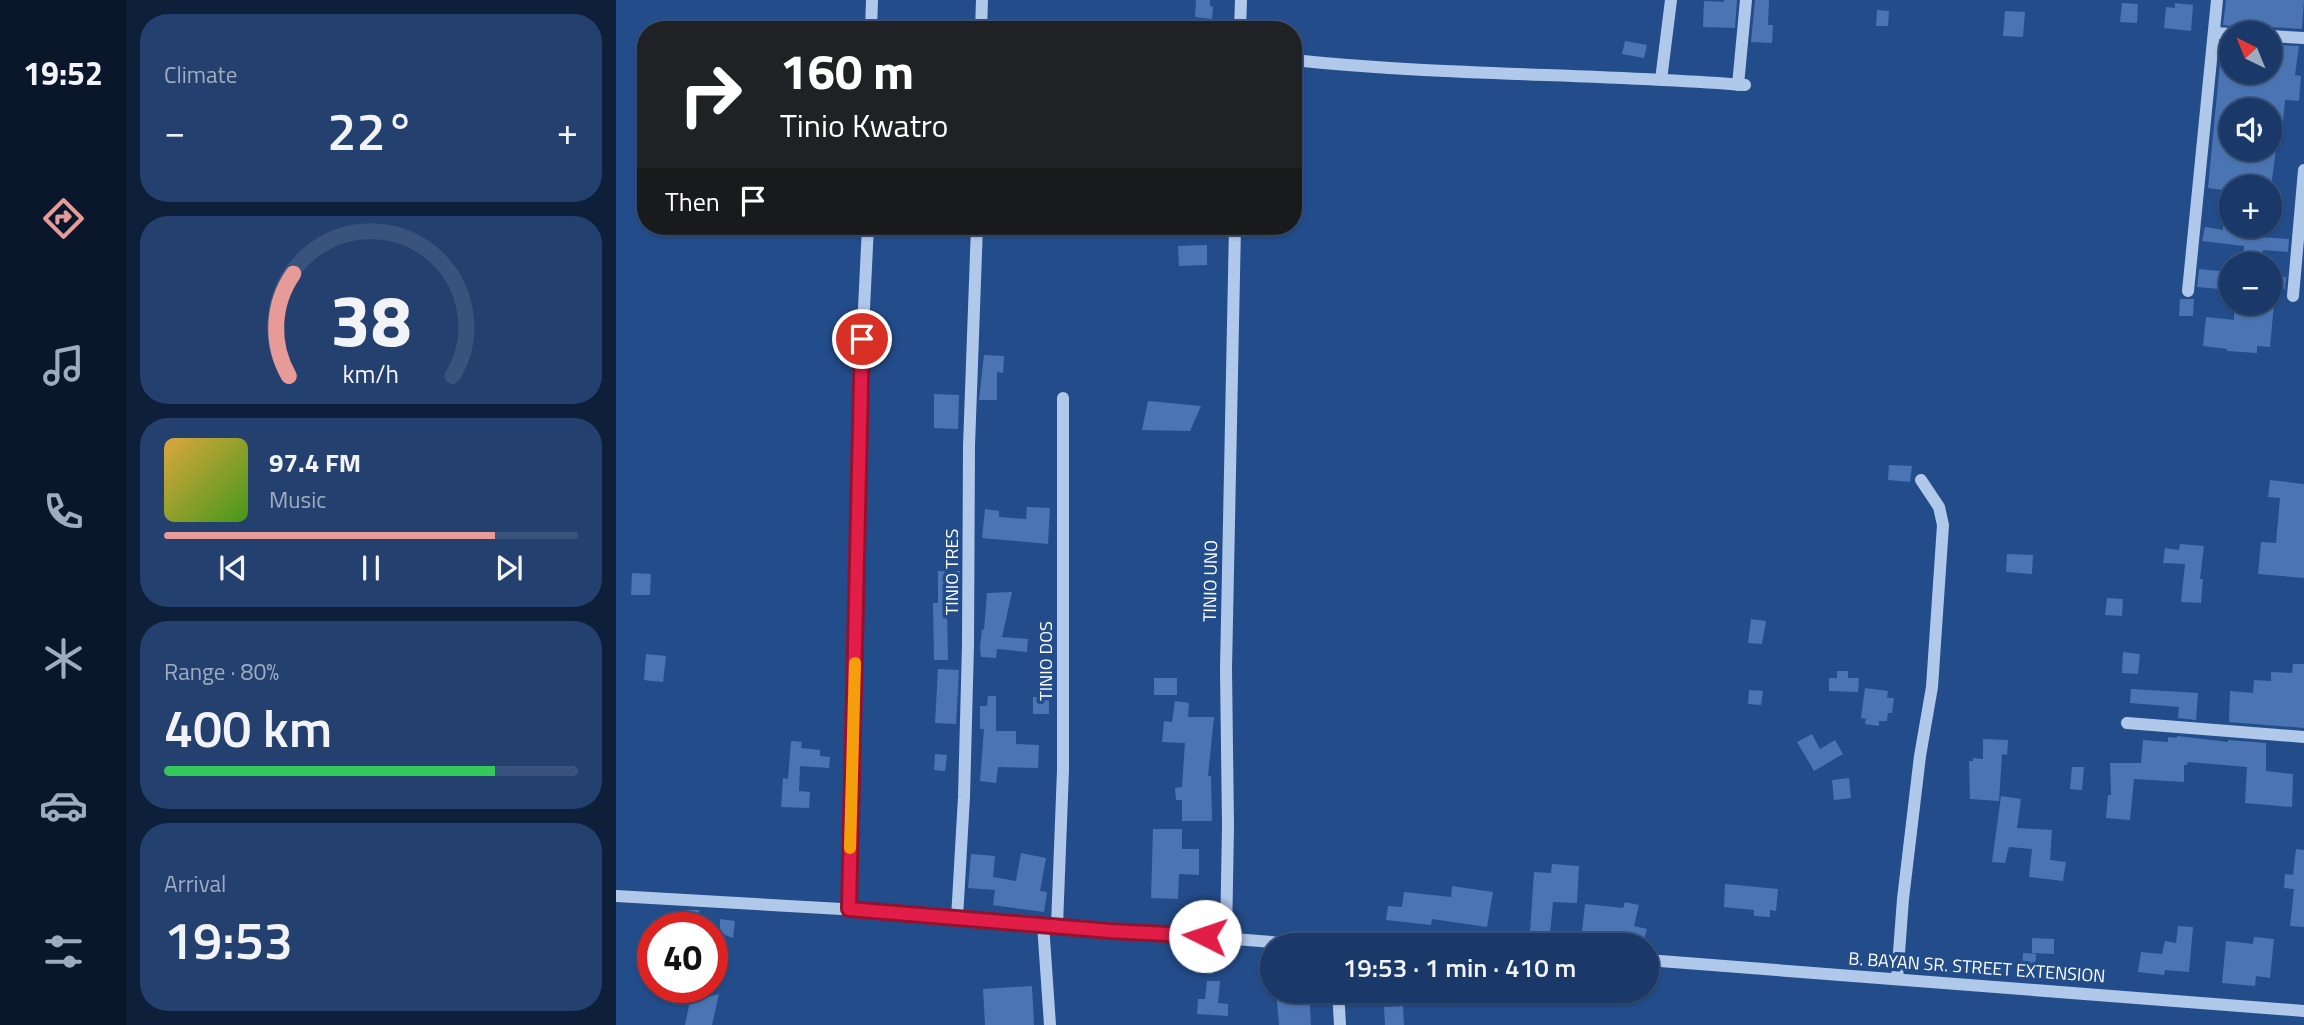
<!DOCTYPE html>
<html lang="en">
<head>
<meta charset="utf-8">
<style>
	body { margin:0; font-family:"Titillium Web",sans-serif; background:#23406e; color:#f1f3f6; height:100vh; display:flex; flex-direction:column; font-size:26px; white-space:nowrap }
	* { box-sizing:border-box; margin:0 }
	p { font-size:23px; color:#9facc0 }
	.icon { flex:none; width:38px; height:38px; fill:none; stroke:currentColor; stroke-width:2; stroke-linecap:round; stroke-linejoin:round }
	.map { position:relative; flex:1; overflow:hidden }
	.panel { display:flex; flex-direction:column; gap:14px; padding:14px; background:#0e1f39; width:490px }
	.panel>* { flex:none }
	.banner { position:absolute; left:21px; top:21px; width:665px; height:214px; border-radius:28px; box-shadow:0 2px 5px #0004,0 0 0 2px #38537c; background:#202124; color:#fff; overflow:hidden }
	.needle { width:46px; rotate:317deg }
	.controls { position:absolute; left:1603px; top:21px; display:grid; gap:14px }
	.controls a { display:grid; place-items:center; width:63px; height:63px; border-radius:50%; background:#1a3968; box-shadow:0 2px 5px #0004,0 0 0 2px #38537c; font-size:35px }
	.speed { position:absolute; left:21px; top:912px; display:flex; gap:14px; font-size:35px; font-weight:700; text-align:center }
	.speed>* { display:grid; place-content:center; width:91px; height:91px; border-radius:50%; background:#1a3968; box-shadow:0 2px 5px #0004,0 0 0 2px #38537c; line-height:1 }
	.speed .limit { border:10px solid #d22; background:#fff; color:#111 }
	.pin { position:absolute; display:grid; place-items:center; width:60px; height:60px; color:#fff; margin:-30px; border:4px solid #fff; border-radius:50%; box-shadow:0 2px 7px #0007 }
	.me { position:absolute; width:77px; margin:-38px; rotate:274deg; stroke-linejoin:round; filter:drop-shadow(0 0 5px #0008) }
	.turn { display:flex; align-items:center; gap:24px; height:147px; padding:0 28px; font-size:32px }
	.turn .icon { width:91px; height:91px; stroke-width:2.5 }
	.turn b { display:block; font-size:49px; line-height:60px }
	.then { display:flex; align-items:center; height:66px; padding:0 28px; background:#0003; gap:14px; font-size:26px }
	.big { font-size:52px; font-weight:600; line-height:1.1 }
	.panel .card { flex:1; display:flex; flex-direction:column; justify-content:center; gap:10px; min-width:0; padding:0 24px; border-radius:28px; background:#23406e }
	.panel .dial { align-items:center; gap:0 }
	.dial svg { height:182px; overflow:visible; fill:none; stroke:#38537c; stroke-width:7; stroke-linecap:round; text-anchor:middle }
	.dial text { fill:#f1f3f6; stroke:none }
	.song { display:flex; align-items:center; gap:21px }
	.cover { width:84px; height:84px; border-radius:10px; background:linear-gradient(135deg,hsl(40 70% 55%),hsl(100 70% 35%)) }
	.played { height:7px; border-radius:4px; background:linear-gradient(90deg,#e69b98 80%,#38537c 80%) }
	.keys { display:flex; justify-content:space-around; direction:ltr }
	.heat { display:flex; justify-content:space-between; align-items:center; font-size:38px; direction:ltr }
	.charge { height:10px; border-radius:5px; background:linear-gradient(90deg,#34c759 80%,#38537c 0) }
	.trip { position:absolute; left:644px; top:933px; width:399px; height:70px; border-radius:35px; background:#1a3968; box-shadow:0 2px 5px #0004,0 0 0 2px #38537c; font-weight:600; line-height:70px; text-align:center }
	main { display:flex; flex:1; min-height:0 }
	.tabs { display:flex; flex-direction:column; width:126px; justify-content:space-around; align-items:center; background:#0a172a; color:#9facc0 }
	.tabs .icon { width:49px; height:49px }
	.tabs .selected { color:#e69b98 }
	.tabs b { font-size:32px; color:#f1f3f6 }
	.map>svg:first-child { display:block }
</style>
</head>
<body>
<main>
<nav class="tabs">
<b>19:52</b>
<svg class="icon selected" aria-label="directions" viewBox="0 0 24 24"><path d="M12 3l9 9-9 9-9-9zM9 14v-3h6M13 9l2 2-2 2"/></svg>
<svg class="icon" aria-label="music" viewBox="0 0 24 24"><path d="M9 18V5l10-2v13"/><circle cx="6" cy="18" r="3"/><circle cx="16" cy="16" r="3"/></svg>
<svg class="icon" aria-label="phone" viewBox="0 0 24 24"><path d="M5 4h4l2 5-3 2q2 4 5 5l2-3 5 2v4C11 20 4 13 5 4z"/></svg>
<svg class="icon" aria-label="climate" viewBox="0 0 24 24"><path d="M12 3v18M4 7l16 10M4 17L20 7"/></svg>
<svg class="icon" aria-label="car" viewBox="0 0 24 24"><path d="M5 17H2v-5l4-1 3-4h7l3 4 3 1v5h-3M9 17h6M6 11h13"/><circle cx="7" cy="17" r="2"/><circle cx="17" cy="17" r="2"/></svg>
<svg class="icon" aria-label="filters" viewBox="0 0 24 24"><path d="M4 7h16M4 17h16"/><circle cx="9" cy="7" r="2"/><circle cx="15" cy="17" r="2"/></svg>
</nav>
<section class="panel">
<div class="card"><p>Climate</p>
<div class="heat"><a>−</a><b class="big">22°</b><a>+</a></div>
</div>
<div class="card dial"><svg viewBox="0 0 100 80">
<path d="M14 69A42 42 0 1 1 86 69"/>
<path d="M14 69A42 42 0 0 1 16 24" stroke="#e69b98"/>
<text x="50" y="56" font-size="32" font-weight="700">38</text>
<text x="50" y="72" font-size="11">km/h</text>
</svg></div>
<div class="card">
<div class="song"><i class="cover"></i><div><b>97.4 FM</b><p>Music</p></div></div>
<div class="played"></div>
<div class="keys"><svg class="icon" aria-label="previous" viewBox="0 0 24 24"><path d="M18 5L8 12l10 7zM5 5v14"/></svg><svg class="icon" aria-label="pause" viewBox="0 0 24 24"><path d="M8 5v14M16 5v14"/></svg><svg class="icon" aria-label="next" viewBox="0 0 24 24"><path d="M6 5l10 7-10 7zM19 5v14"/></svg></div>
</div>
<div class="card"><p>Range · 80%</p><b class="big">400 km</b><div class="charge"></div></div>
<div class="card"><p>Arrival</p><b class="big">19:53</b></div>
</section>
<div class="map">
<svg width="1688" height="1025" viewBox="0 0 1688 1025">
	<rect width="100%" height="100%" fill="#234c8a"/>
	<!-- building -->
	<g fill="#4b75b2">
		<path d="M580,0H594V6L597,7L596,19L579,17Z"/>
		<path d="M1108,0H1121L1119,28L1087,27L1088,1L1108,2Z"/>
		<path d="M1139,0H1153L1152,25H1157L1156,43L1135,42Z"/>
		<path d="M1610,0H1688L1686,29L1655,27L1648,30L1607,25Z"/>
		<path d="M1506,3L1522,4L1521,23L1504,22Z"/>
		<path d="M1559,3L1577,5L1575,31L1548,28L1550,7L1559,8Z"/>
		<path d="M1261,10L1273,11L1272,26H1260Z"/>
		<path d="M1389,11L1409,12L1407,37L1387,36Z"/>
		<path d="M1009,41L1031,45L1028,58L1006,54Z"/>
		<path d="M1606,42L1612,43V47L1615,48V72H1654V56H1656L1658,45L1683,46L1679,75L1685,76L1683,101L1669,100L1666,132L1654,131V110H1615V149H1660L1655,187H1615V191L1592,188Z"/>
		<path d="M1607,226H1645V237L1673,239L1672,252L1647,250L1645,264H1626L1628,246L1586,241L1589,227L1607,230Z"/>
		<path d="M591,245V265L563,266L562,246Z"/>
		<path d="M1583,269L1615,272V290L1581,287Z"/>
		<path d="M1655,275L1670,277L1669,289L1654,287Z"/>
		<path d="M1564,299H1578L1577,316H1563Z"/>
		<path d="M1618,303H1658L1654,347L1641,346V353L1611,351V349L1587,346L1590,317L1618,320Z"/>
		<path d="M368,355L388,356L387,373L381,372V400H363Z"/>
		<path d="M318,394L343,395L342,429L318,428Z"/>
		<path d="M532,401L585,406L574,431L526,430Z"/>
		<path d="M1273,465L1296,466L1294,482L1272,480Z"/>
		<path d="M1654,480L1688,484V578L1642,574L1645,542L1660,543L1664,498L1652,497Z"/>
		<path d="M411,507L434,508L432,544L366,538L369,509L383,511V517L410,519Z"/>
		<path d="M1564,544L1588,546L1584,579H1587L1585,603L1565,602L1569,564L1547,563L1549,548L1563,550Z"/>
		<path d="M1391,554L1417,555L1416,574L1390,572Z"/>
		<path d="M322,571H344L343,600L339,611L331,610L332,660H318L317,603H322Z"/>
		<path d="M16,573L35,574L34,595H15Z"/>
		<path d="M396,592L386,637L412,639L411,652L381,649L380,658L365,657L364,647L366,629L368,630L371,593Z"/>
		<path d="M1491,598L1507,599L1506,616L1489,615Z"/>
		<path d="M1135,619L1150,621L1146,644L1132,643Z"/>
		<path d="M1507,652L1524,654L1522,674L1506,673Z"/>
		<path d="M30,654L50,656L47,682L28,680Z"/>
		<path d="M1677,664H1688V728L1613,722L1614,691L1637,693L1638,680L1655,681V672L1676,673Z"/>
		<path d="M322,669L343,670L340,724L319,723Z"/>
		<path d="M1221,671H1232V678H1243L1242,692L1213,691V678H1221Z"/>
		<rect x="538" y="678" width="23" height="17"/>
		<path d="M1249,688L1272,691L1271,698H1278L1276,713H1272L1271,721H1263V726L1249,724L1250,719L1245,718Z"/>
		<path d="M1515,689L1582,693L1580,720L1562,718L1563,707L1514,703Z"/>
		<path d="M1133,690L1147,691L1145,705L1132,704Z"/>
		<path d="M372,696H380V731H400V744L423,745L422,768L382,767L380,783L364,781L368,729H364V706H371Z"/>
		<rect x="417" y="697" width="16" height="17"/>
		<path d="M559,701L573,703L572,717H598L592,776H595L596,821H566V800H560L559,788L566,787L569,743L546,742L548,721L556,722Z"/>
		<path d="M1196,734L1204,749L1219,740L1227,754L1198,771L1181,742Z"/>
		<path d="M1561,736L1612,742V740L1650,743V771L1677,774L1676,807L1629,803L1631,767L1572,762L1571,765H1568V782L1518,779L1514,820L1490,818L1492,795H1495L1494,763H1525L1527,740L1552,742V737L1561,738Z"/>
		<path d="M1367,739L1392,740L1391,755L1386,754L1383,801L1354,799L1353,761H1357V758L1367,759Z"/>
		<path d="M175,741L186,742L185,748L204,750V756L214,757L213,768L184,766L183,791L194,792L193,808L165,807L167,778L172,779Z"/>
		<path d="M319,754L331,755L329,771L318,770Z"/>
		<path d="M1456,767H1468L1466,790L1454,789Z"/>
		<path d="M1233,778L1235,798L1218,800L1216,780Z"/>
		<path d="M1385,796L1405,799L1401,828L1436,830L1434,860L1450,862L1447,881L1413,877L1416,849L1393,847L1389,863L1376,862Z"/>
		<path d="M537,829H566V849H583V875L563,874L562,899L535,898Z"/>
		<path d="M1680,849L1688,850V927L1674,926L1678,889L1668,888L1669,874L1677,875Z"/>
		<path d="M405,853L430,858L424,891L431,892L428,912L377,905L379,890L352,888L355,854L379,856L377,877L400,881Z"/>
		<path d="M936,864L963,866L961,903L937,902L934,934L914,933L918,872L935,873Z"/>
		<path d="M1109,884L1162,889L1160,911L1154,910V917L1138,916V910L1108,907Z"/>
		<path d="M836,886L877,892L871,927L816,919L815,925L770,920L772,906L786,907L788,892L835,897Z"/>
		<path d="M1009,902L1023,905L1018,926L1031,929L1027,943L996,934L995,943L965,940L969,904L1007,908Z"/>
		<path d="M69,910H83L82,927L67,924Z"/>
		<path d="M104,919L119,921L117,938L104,933Z"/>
		<path d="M1562,926L1577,927L1573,972L1549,970L1548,975L1522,972L1525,952L1546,954L1549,941L1560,943Z"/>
		<path d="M1638,937L1658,939L1654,978L1640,976L1639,986L1606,983L1610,941L1637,944Z"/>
		<path d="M1416,938L1438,939V954L1416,953Z"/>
		<path d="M1407,953L1420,954L1419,974H1406Z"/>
		<path d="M581,955L600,957L597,974L579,972Z"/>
		<path d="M591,981H604L602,1003L612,1004V1016L581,1014L582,999H589Z"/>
		<path d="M416,986L418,1025H369L367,989Z"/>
		<path d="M660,990H693L695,1025H663Z"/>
		<path d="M103,994L96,1025H69L74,1001Z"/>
		<path d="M787,1006L788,1025H769L768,1007Z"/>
	</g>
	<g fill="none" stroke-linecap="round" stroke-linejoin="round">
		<!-- minor -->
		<g stroke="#b0c8ea" stroke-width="12">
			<path d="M255,30L256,0"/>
			<path d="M365,30L366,0"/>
			<path d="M624,30L625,0"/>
			<path d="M1599,33L1615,34"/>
			<path d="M1654,36L1688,38"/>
			<path d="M677,60C827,76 979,73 1129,85"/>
			<path d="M1045,80L1055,0"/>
			<path d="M1122,85L1130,0"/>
			<path d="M1572,291L1601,0"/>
			<path d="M1677,296L1688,170"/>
			<path d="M1511,723L1688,737"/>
			<path d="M0,896L296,913L692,945"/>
			<path d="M233,909L244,391L252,226"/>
			<path d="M341,918L348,797L352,645L353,446L361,226"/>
			<path d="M427,924L434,1025"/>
			<path d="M441,925L447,770V398"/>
			<path d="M610,938L612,826L610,669L619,226"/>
			<path d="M1031,960L1688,1011"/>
			<path d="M1281,979L1287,899L1304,756L1316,687L1327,525L1323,507L1305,480"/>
			<path d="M722,990L724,1025"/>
		</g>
	</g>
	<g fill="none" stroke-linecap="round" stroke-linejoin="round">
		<!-- route casing -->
		<g stroke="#92132f" stroke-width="18">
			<path id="route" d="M246,339L233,909L494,931L589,936"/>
		</g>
		<!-- route -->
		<use href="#route" stroke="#e11d48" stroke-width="12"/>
		<!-- slow -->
		<path stroke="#f59e0b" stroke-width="12" d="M234,848L239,663"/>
	</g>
	<g text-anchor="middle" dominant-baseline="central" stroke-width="7" stroke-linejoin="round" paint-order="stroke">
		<!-- street labels -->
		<g font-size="18" fill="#fff" stroke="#234c8a">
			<text transform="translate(335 572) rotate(-90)">TINIO TRES</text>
			<text transform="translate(594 581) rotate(-89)">TINIO UNO</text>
			<text transform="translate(429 661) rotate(-90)">TINIO DOS</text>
			<text transform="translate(1361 967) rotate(4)">B. BAYAN SR. STREET EXTENSION</text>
		</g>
	</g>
</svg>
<div class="controls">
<a><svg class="needle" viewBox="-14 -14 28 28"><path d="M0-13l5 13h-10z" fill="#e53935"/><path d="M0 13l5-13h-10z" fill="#9facc0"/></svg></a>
<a><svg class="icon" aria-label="sound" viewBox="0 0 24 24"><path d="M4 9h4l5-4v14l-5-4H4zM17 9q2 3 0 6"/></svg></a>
<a>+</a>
<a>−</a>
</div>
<div class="speed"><div class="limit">40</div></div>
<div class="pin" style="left:246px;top:339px;background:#d93025"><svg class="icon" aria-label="arrive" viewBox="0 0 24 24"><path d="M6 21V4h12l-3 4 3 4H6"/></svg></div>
<svg class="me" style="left:589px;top:936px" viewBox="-20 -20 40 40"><circle r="19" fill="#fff"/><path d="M0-13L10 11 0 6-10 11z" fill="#e11d48"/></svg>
<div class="trip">19:53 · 1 min · 410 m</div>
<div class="banner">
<div class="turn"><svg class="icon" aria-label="right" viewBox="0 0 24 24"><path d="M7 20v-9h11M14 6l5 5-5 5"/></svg><div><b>160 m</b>Tinio Kwatro</div></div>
<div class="then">Then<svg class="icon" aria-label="arrive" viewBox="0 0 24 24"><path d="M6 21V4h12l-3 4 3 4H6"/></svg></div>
</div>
</div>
</main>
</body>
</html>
